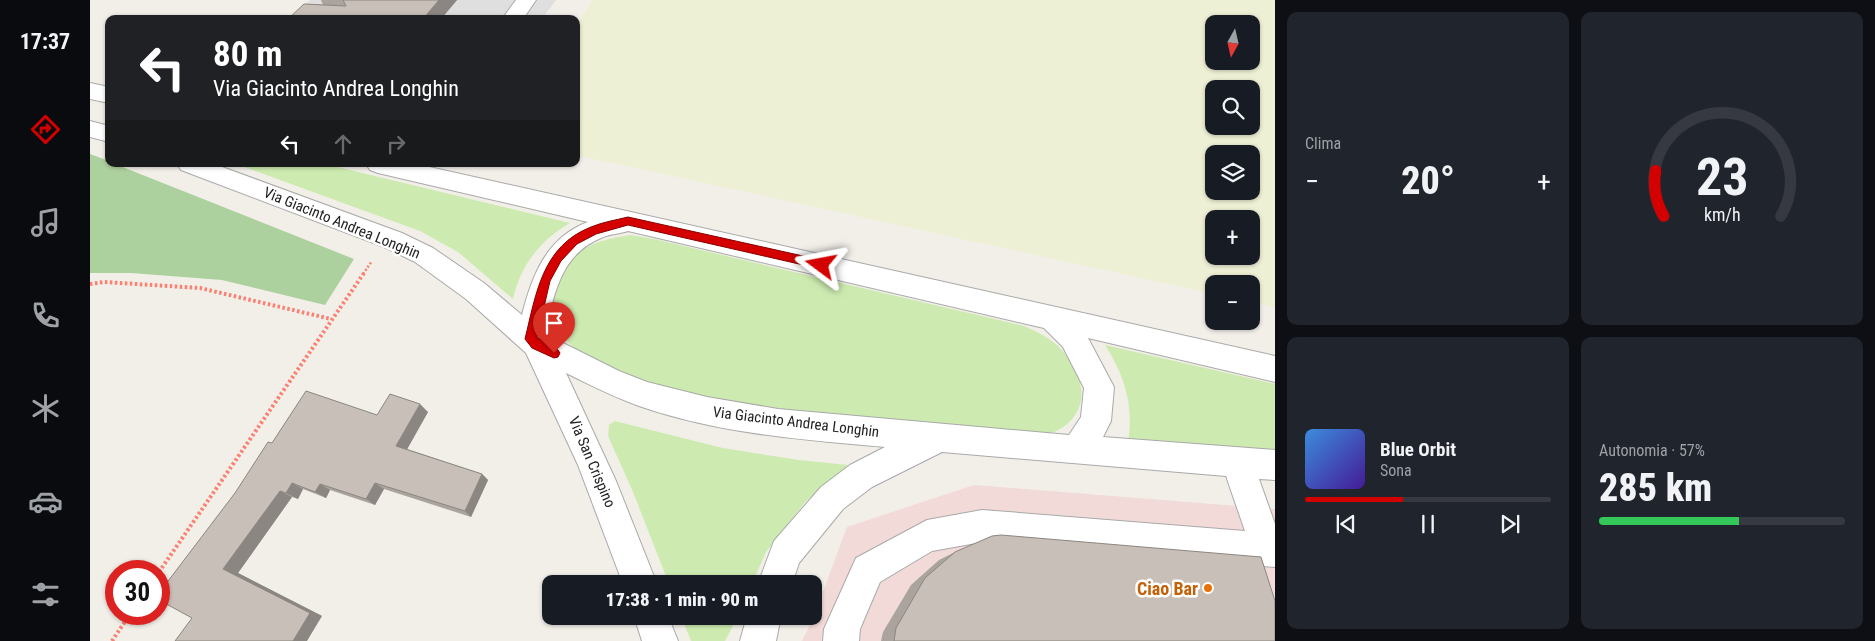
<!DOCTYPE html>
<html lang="it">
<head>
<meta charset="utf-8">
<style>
	body { margin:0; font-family:"Roboto Condensed",sans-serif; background:#20242c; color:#f1f3f6; height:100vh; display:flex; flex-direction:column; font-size:19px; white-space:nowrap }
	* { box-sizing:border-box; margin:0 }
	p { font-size:16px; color:#9ea1a6 }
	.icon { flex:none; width:28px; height:28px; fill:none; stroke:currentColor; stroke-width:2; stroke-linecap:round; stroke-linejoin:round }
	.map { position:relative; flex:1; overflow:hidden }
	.details { display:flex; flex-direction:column; gap:12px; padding:12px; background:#0d0f14; width:600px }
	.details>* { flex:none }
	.hud { position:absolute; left:15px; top:15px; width:475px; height:152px; border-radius:10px; box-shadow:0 1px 4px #0004; background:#202124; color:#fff; overflow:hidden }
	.needle { width:32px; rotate:188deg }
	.fabs { position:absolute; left:1115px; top:15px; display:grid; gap:10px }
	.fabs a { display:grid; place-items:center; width:55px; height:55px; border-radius:10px; background:#171b24; box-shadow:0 1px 4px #0004; font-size:25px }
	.speed { position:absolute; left:15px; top:560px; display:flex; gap:10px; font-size:25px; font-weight:700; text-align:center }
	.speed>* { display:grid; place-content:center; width:65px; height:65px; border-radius:50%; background:#171b24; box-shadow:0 1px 4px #0004; line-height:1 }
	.speed .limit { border:8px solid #d22; background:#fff; color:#111 }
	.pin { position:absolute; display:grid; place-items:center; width:42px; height:42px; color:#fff; margin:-51px -21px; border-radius:50% 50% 50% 0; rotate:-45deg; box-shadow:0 0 5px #0007 }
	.pin .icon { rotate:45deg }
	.me { position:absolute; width:55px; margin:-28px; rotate:283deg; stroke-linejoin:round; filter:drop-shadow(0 0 4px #0008) }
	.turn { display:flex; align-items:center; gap:18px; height:105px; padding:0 25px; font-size:22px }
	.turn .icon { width:65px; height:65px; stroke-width:2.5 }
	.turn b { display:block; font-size:35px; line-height:42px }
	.lanes { display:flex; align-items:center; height:48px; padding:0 25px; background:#0003; justify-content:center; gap:25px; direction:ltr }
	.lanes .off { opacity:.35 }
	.big { font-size:38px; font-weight:800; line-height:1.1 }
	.details .tile { flex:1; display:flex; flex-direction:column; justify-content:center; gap:8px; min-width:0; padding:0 18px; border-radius:10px; background:#20242c }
	.details .dial { align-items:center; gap:0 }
	.dial svg { height:130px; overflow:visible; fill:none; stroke:#363941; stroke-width:7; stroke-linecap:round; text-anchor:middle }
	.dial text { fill:#f1f3f6; stroke:none }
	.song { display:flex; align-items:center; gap:15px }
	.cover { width:60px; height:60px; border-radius:8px; background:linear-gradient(135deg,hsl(210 70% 55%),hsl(260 70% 35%)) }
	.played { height:5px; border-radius:2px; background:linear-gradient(90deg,#d40000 40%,#363941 40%) }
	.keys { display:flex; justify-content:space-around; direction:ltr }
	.heat { display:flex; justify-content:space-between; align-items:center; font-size:28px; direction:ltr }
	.charge { height:8px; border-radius:4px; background:linear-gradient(90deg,#34c759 57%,#363941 0) }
	.details .tiles { flex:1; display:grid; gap:12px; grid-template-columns:repeat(2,1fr) }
	.trip { position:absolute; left:452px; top:575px; width:280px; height:50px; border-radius:10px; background:#171b24; box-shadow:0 1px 4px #0004; font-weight:800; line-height:50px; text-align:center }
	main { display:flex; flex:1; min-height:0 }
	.tab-bar { display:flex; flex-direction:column; width:90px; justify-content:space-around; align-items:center; background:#090b0e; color:#9ea1a6 }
	.tab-bar .icon { width:35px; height:35px }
	.tab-bar .current { color:#d40000 }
	.tab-bar b { font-size:22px; color:#f1f3f6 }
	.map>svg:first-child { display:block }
</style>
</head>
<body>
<main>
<nav class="tab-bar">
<b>17:37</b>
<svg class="icon current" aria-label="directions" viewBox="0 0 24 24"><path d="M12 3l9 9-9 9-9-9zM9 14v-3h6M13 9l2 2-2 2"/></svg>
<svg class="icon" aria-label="music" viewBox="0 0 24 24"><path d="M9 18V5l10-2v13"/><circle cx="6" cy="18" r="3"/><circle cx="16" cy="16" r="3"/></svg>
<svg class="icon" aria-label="phone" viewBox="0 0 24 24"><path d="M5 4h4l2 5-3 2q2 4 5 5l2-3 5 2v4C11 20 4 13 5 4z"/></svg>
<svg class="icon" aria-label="climate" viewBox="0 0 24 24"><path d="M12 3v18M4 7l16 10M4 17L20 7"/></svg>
<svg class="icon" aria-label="car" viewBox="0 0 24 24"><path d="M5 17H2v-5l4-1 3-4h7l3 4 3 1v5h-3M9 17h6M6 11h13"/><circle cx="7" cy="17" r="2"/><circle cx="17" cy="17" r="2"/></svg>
<svg class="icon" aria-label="filters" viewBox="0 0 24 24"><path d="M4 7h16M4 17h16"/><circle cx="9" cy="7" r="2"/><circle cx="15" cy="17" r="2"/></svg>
</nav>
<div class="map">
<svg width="1185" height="641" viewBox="0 0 1185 641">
	<rect width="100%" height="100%" fill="#f2efe9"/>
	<!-- residential -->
	<path fill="#e0dfdf" d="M220,0H466L452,19H201Z"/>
	<!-- commercial -->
	<path fill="#f2dad9" d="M884,485L1185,509V641H712L724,616L757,527Z"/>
	<!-- farmland -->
	<path fill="#eef0d5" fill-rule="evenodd" d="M502,0H1185V307L1161,302V284H1124V294L486,155V27ZM1124,24H1161V61H1124ZM1124,89H1161V126H1124ZM1124,154H1161V191H1124ZM1124,219H1161V256H1124Z"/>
	<!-- grass -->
	<g fill="#cdebb0">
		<path d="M146,164H235L480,223C450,241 431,264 423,299L368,252L330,231Z"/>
		<path d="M541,235L564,239L934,326C946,331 958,337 968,346C999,376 1003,419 957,435C899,430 841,425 784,420C751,417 718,416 686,412C631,406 573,389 522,368C504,360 484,352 472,335C456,310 464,292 476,268C487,245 518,238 541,235Z"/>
		<path d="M1015,345L1185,384V454L1038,443C1044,406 1035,376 1015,345Z"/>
		<path d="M525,421L633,448L709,460L758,465L715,502L676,552L662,584H579L543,492L518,436L519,425Z"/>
		<path d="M591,616H648L635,641H601Z"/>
	</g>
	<!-- forest -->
	<path fill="#add19e" d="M0,154L19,161V164H25L264,259L235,305L132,280L41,273H0Z"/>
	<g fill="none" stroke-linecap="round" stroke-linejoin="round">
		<!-- minor casing -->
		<g stroke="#a9a9a9" stroke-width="2">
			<g id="minor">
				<path d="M426,0H446L433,19H412Z"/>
				<path d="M0,83L19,87V103L0,99Z"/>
				<path d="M0,121L19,126V142L0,137Z"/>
				<path d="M87,164H124L312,233L343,248L394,283L432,315C442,275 457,237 498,222L288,173L280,170L276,164H326L1185,356V382L998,338L1024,387L1021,421L1013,437L1185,450V480L1169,479L1185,524V567L892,542L842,551L790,582L770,629L769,641H733L734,629L766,558L837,520L892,510L1155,531L1136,476L852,452L782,487L753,509L709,563L702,584H668L684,541L731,487L760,465L795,447C715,440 633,434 555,408C528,399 502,386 476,373L526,481L567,584H533L488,465L436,353L376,299L325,262L294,247L91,170ZM538,231L954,328L973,347L994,388L991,417L979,435L688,409L617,397L557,382L529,371L455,334C464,295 470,255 511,238C519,234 529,234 538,231Z"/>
				<path d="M544,616H578L588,641H552Z"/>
				<path d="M657,616H691L686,641H650Z"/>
			</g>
		</g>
		<!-- path-far1 -->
		<path stroke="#fa8072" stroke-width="2.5" stroke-dasharray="2 2" stroke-linecap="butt" d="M273,274L282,261"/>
		<!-- path -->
		<g stroke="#fa8072" stroke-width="4" stroke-dasharray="2.5 2.5" stroke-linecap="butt">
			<path d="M0,284L14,282L110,288L241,319"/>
			<path d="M69,572L274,273"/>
			<path d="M22,641L40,614"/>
		</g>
		<!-- minor -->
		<use href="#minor" fill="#fff" fill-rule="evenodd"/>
	</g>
	<!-- wall -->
	<g fill="#aba49e">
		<path d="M231,0H367L351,19H198L233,5Z"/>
		<path d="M338,412L317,449L392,474L398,480L381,517L294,489L285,505L240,490L236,498L213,489L208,499L202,497L148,573L232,616L102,618L182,443L287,415Z"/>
		<path d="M865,552L1185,641H791L793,632L821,585L849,560Z"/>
	</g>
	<!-- shaded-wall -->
	<g fill="#8b8681">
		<path d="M349,0H367L351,19H333Z"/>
		<path d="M330,404L338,412L315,453L306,446Z"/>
		<path d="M392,474L398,480L381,517L375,511Z"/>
		<path d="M202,483L213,489L208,499L196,493Z"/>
		<path d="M285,483L294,489L285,505L276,499Z"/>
		<path d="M230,484L240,490L236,498L225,492Z"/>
		<path d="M190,491L202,497L148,573L232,616L217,641H203L133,569Z"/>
	</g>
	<!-- building -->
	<g fill="#c7bfb8" stroke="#8b8681">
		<path d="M253,0H349L333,19H198L214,4L256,6Z"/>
		<path d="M216,391L287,415L300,394L330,404L306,446L392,474L375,511L285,483L276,499L230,484L225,492L202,483L196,493L190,491L133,569L220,613L203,641H85L102,618L69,600V593L145,493L178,442L182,443Z"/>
		<path d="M911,535L1171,557L1185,601V641H804L806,628L835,578L865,552L902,536Z"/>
	</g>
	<!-- route -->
	<path fill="#d40000" stroke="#8a0000" d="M538,217L731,260L736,265L731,269L538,225L506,234L487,244L471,261L460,281L447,337L468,350L470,353L468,357L464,358L442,348L435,339C446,294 452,246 501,227C513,222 526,220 538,217Z"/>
	<!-- markers -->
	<circle fill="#e8710a" stroke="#fff" stroke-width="2" cx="1118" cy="588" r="5"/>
	<g text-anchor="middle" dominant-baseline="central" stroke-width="5" stroke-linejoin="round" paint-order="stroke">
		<!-- street labels -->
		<g font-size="15" fill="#222" stroke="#fff">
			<text transform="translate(252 223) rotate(22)">Via Giacinto Andrea Longhin</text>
			<text transform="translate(706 422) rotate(7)">Via Giacinto Andrea Longhin</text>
			<text transform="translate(502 462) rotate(67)">Via San Crispino</text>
		</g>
		<!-- near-food labels -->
		<g font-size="18" font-weight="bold" fill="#c56008" stroke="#fff" text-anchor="end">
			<text x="1108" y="588">Ciao Bar</text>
		</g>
	</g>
</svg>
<div class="fabs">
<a><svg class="needle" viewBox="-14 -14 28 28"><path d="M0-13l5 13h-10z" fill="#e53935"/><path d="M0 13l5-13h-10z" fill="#9ea1a6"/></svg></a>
<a><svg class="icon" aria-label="search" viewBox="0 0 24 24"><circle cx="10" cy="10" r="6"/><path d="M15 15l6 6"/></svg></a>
<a><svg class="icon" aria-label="layers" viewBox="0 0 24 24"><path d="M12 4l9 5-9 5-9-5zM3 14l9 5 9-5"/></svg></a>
<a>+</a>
<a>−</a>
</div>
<div class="speed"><div class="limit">30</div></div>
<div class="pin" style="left:464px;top:353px;background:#d93025"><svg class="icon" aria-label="arrive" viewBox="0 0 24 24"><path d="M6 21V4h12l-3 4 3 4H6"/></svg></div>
<svg class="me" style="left:731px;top:265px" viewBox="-20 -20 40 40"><path d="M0-17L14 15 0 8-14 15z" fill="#d40000" stroke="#fff" stroke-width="4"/></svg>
<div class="trip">17:38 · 1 min · 90 m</div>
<div class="hud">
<div class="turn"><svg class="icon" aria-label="left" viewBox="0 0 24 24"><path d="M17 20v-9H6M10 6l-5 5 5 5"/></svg><div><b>80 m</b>Via Giacinto Andrea Longhin</div></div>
<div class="lanes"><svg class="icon" aria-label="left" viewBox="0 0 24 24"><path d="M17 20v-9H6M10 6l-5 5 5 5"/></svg><svg class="icon off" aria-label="ahead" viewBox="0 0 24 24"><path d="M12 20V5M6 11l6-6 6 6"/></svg><svg class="icon off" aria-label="right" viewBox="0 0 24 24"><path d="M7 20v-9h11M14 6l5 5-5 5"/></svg></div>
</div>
</div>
<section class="details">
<div class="tiles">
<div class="tile"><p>Clima</p>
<div class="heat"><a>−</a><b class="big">20°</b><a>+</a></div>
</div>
<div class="tile dial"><svg viewBox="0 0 100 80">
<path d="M14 69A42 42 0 1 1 86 69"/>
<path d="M14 69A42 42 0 0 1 9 41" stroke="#d40000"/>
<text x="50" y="56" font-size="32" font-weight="700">23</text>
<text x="50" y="72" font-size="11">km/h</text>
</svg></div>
<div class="tile">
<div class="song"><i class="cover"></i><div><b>Blue Orbit</b><p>Sona</p></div></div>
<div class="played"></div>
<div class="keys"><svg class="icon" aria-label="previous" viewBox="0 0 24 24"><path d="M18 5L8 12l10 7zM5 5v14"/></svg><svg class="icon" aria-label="pause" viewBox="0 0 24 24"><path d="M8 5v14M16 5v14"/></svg><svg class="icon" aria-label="next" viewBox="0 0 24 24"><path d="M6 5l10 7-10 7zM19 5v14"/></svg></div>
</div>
<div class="tile"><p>Autonomia · 57%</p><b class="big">285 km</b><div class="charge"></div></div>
</div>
</section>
</main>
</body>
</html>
